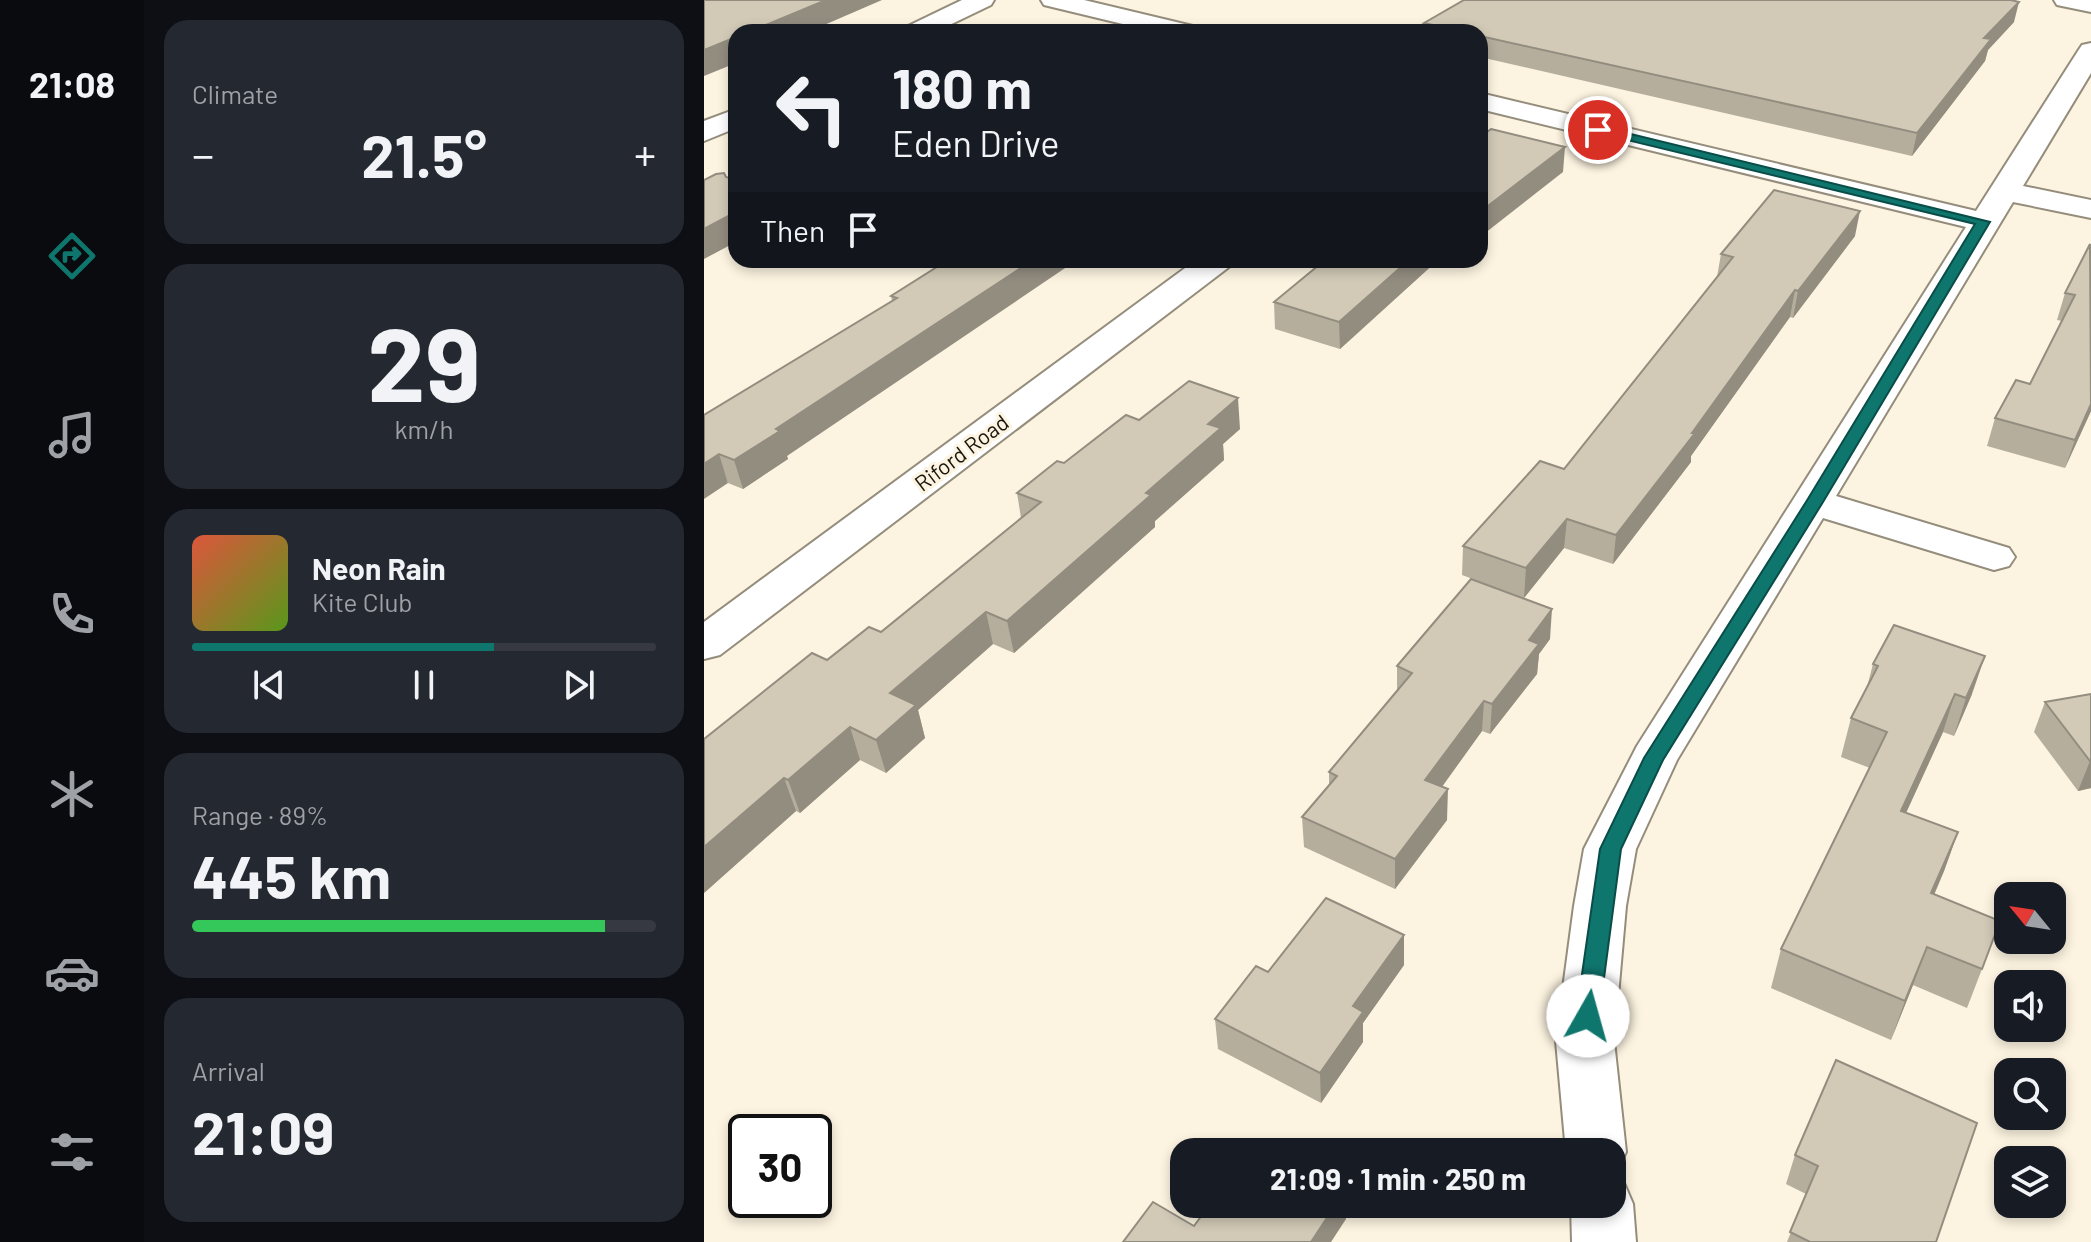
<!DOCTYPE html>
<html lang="en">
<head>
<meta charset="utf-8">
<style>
	body { margin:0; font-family:Barlow,sans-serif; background:#242831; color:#f1f3f6; height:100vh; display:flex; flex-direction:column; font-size:30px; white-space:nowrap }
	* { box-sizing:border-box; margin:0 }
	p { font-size:26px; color:#9ea1a6 }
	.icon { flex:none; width:44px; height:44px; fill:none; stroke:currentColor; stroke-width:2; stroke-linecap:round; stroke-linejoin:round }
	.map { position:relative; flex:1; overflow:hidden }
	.panel { display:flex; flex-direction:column; gap:20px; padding:20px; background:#0d0f14; width:560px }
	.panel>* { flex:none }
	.guide { position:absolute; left:24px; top:24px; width:760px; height:244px; border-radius:24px; box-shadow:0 4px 12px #0003; background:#171b24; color:#f1f3f6; overflow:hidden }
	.needle { width:52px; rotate:300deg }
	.controls { position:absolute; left:1290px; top:882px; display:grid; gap:16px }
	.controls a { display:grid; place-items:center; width:72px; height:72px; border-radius:16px; background:#171b24; box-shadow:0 4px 12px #0003; font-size:40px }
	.speed { position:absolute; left:24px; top:1114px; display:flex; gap:16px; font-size:40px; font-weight:700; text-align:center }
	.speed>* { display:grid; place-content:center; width:104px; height:104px; border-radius:50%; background:#171b24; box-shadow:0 4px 12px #0003; line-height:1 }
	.speed .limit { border:4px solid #111; border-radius:12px; background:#fff; color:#111 }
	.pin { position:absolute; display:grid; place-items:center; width:68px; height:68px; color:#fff; margin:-34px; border:4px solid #fff; border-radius:50%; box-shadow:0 2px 8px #0007 }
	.me { position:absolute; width:88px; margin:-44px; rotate:7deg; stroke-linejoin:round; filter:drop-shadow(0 0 6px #0008) }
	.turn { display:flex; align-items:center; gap:28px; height:168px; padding:0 32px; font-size:36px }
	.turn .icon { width:104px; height:104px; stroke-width:2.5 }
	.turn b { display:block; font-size:56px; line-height:68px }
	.then { display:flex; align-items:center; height:76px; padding:0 32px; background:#0003; gap:16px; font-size:30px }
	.big { font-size:60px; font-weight:700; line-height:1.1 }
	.panel .card { flex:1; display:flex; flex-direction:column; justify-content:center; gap:12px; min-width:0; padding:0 28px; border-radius:24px; background:#242831 }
	.panel .dial { align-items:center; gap:0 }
	.dial b { font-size:104px; line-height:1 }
	.song { display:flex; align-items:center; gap:24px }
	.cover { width:96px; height:96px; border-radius:12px; background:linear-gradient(135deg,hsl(10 70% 55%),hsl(90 70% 35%)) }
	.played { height:8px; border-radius:4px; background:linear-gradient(90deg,#0f766e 65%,#363941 65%) }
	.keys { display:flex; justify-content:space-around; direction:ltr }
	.heat { display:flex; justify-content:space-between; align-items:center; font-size:44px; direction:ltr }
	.charge { height:12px; border-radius:6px; background:linear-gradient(90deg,#34c759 89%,#363941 0) }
	.trip { position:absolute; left:466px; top:1138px; width:456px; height:80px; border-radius:24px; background:#171b24; box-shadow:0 4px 12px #0003; font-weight:700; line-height:80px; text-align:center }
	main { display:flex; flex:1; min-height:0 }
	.menu { display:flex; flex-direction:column; width:144px; justify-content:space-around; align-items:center; background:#090b0e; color:#9ea1a6 }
	.menu .icon { width:56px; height:56px }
	.menu .active { color:#0f766e }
	.menu b { font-size:36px; color:#f1f3f6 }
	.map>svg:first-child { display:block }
</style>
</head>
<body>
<main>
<nav class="menu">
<b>21:08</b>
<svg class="icon active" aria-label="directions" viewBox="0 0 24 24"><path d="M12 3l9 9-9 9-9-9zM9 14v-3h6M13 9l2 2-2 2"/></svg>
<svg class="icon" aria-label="music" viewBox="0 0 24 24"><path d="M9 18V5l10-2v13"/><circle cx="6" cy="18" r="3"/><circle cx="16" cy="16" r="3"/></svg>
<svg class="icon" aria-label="phone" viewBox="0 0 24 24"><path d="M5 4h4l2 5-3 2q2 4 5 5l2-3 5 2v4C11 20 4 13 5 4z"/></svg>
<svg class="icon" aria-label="climate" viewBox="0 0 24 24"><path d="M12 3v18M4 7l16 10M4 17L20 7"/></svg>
<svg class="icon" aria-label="car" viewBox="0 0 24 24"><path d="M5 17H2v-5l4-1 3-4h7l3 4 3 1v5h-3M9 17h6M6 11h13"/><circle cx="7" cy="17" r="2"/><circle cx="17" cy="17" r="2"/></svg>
<svg class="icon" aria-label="filters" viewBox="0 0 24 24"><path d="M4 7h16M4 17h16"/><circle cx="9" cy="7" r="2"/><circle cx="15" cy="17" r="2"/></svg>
</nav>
<section class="panel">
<div class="card"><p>Climate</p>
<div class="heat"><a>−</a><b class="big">21.5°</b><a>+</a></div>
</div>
<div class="card dial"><b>29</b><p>km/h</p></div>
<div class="card">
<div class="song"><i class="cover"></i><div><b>Neon Rain</b><p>Kite Club</p></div></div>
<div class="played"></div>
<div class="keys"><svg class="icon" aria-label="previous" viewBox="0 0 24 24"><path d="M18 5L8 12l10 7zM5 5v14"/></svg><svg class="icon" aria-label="pause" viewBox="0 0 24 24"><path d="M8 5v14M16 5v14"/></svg><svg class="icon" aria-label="next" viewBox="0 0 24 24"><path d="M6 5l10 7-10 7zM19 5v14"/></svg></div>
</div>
<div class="card"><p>Range · 89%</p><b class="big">445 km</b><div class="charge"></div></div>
<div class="card"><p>Arrival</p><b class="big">21:09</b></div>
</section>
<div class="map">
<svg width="1387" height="1242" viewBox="0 0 1387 1242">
	<rect width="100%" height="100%" fill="#fcf3e0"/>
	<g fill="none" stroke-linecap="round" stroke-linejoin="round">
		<!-- street casing -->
		<g stroke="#958d7c" stroke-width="4">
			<g id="street">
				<path d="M258,0H290L287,5L231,32H198L202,27Z"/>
				<path d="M337,0H380L493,27L497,32H452L340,5Z"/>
				<path d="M1387,43V73L1319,186L1387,200V218L1309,202L1132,496L1305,548L1311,557L1305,566L1290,570L1119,518L973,760L932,849L922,906L910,1041L922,1152L913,1171L908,1173V1152H862L852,1041L870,906L880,849L933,746L1262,227L776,109V93L1272,211L1374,51L1378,45Z"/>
				<path d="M32,109V128L0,141V121Z"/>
				<path d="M492,260H529L525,267L16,655L0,659V622Z"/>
				<path d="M908,1179L920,1183L929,1204L932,1242H868L867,1204H908Z"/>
			</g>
		</g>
		<!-- secondary casing -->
		<g stroke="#958d7c" stroke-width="4">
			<path id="secondary" d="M1350,0H1387V12L1353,5Z"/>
		</g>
		<!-- street -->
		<use href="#street" fill="#fff" fill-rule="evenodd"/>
		<!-- secondary -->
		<use href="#secondary" fill="#fff" fill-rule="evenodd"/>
	</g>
	<!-- wall -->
	<g fill="#b5ae9d">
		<path d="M1310,22L1284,50L1281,61L1208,156L776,57V32H720V23Z"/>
		<path d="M1151,236L1089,318L1086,317L987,456V462L909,564L860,548L820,598L758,575L759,546L860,469L1013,277L1017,254Z"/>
		<path d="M1386,244L1387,411L1361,468L1283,446L1291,418L1326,384L1358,321L1353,320L1361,293Z"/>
		<path d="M244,260L83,456L84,459L39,489L24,483L0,415L188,301L187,296Z"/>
		<path d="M734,260L636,349L571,329L570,302Z"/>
		<path d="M435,420L536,429L519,444L520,460L451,521V527L310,653L289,644L214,710L221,738L182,773L156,760L96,813L92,811L0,893L123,660L177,632L317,518L313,493L360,463Z"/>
		<path d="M846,639L835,654L833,674L786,734L778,731L738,787L743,820L691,889L600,847L598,817L625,785V772L693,691V666Z"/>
		<path d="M1169,664L1268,694L1250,736L1239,732L1202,813L1254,832L1240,871L1230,895L1278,969L1263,1008L1209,985L1187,1040L1067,988L1077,949L1166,768L1137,757L1147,718L1163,687Z"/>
		<path d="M1387,694V788L1374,791L1330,732L1341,702Z"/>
		<path d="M700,965L659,1023V1042L617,1103L514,1049L511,1019L564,972Z"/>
		<path d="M1132,1060L1232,1242H1083L1102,1194L1082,1184L1091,1155Z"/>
	</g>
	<!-- shaded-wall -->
	<g fill="#938d80">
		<path d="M122,0H178L104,32H45Z"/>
		<path d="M1315,2L1310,22L1284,50L1281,61L1208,156L1213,133L1280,38Z"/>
		<path d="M32,37V63L0,76V50Z"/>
		<path d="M861,147L859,172L776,237V212Z"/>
		<path d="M1156,211L1151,236L1089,318L1094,291Z"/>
		<path d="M32,212V242L0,259V229Z"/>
		<path d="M329,260H373L83,456L84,459L39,489L30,460L72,429Z"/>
		<path d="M705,260H734L636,349L635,322Z"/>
		<path d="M1091,290L1086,317L987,456V462L909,564L912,535Z"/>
		<path d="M534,398L536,429L519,444L520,460L451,521V527L310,653L303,621L442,493L504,424Z"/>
		<path d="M1387,404V411L1361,468L1371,440Z"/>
		<path d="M15,454L24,483L0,499V464Z"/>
		<path d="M863,519L860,548L820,598L822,568Z"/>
		<path d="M848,609L846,639L835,654L833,674L786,734L788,704L825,640Z"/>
		<path d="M282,612L289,644L214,710L221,738L182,773L172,740L186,693Z"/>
		<path d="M1281,656L1268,694L1250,736L1262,698Z"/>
		<path d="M1251,694L1239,732L1185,850L1197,811Z"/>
		<path d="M780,701L778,731L721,810V780Z"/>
		<path d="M146,727L156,760L96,813L84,780Z"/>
		<path d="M1387,760V788L1374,791L1386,761Z"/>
		<path d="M80,778L92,811L0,893V847Z"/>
		<path d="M744,789L743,820L691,889V859Z"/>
		<path d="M1254,832L1240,871L1214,932L1227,893Z"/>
		<path d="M700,935V965L659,1023V1042L617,1103L616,1073L649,1006Z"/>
		<path d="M1223,947L1209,985L1187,1040L1201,1001Z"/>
		<path d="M632,1204H642V1219L627,1242H607Z"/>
	</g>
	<!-- building -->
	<g fill="#d2cab7" stroke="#938d80" stroke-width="2">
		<path d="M0,0H122L45,32H32V37L0,50Z"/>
		<path d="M760,0H1307L1315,2L1280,38L1287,39L1213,133L776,36V32H760L720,23Z"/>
		<path d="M787,129L861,147L776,212V137Z"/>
		<path d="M20,173L22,177L32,180V212L0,229V180L12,174Z"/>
		<path d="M1070,190L1156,211L1094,291L1091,290L988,433H991L912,535L863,519L822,568L759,546L836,461L860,469L1029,257L1017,254Z"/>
		<path d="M1386,244L1387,404L1371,440L1291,418L1312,380L1326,384L1371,295L1361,293Z"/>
		<path d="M244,260H329L72,429L76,431L30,460L15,454L0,464V415L193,298L187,296Z"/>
		<path d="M621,260H705L635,322L570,302Z"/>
		<path d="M485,381L534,398L504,424L517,428L442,493L447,495L303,621L282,612L186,693L212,705L172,740L146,727L84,780L80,778L0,847V739L108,653L123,660L165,627L177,632L337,502L313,493L353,461L360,463L422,415L435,420Z"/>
		<path d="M767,579L848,609L825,640L835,644L788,704L780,701L721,780L744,789L691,859L598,817L633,776L625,772L708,673L693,666Z"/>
		<path d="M1190,625L1281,656L1262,698L1251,694L1197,811L1254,832L1227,893L1296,921L1278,969L1223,947L1201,1001L1077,949L1183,732L1147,718L1174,666L1169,664Z"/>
		<path d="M1387,694V760L1386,761L1341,702Z"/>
		<path d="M622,898L700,935L649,1006L659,1012L616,1073L511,1019L552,966L564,972Z"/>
		<path d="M1132,1060L1273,1123L1232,1242H1106L1086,1232L1114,1166L1091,1155Z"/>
		<path d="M551,1141L572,1152H543Z"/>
		<path d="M449,1202L490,1226L506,1204H632L607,1242H419Z"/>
	</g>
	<!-- route -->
	<path fill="#0f766e" stroke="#0a4d48" stroke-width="2" d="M894,126L1286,222L1119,502L959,760L917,849L895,1016L892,1023L884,1026L876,1023L872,1016L896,849L940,758L1102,502L1271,224L890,132L889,130Z"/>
	<g text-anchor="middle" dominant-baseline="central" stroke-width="6" stroke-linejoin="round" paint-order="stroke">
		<!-- street labels -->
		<g font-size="22" fill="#18150e" stroke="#fcf3e0">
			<text transform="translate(257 452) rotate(-37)">Riford Road</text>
		</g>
	</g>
</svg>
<div class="controls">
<a><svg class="needle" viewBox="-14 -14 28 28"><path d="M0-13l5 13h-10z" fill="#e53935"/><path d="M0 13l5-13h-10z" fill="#9ea1a6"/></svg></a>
<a><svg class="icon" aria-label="sound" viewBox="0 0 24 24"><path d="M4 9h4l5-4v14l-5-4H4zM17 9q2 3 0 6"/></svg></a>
<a><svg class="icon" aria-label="search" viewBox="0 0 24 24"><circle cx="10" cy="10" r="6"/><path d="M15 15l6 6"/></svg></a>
<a><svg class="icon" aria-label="layers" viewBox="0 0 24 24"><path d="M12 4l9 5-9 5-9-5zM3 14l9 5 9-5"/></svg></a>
</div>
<div class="speed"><div class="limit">30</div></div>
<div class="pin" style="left:894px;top:130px;background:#d93025"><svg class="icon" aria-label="arrive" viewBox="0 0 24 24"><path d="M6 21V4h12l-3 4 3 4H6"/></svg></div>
<svg class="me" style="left:884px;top:1016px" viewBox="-20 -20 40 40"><circle r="19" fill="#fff"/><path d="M0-13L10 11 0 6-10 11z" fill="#0f766e"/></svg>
<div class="trip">21:09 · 1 min · 250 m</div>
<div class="guide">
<div class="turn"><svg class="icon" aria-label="left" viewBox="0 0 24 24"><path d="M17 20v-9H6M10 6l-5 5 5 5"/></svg><div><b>180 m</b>Eden Drive</div></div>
<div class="then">Then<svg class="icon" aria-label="arrive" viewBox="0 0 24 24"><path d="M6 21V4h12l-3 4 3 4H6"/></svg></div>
</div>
</div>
</main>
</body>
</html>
